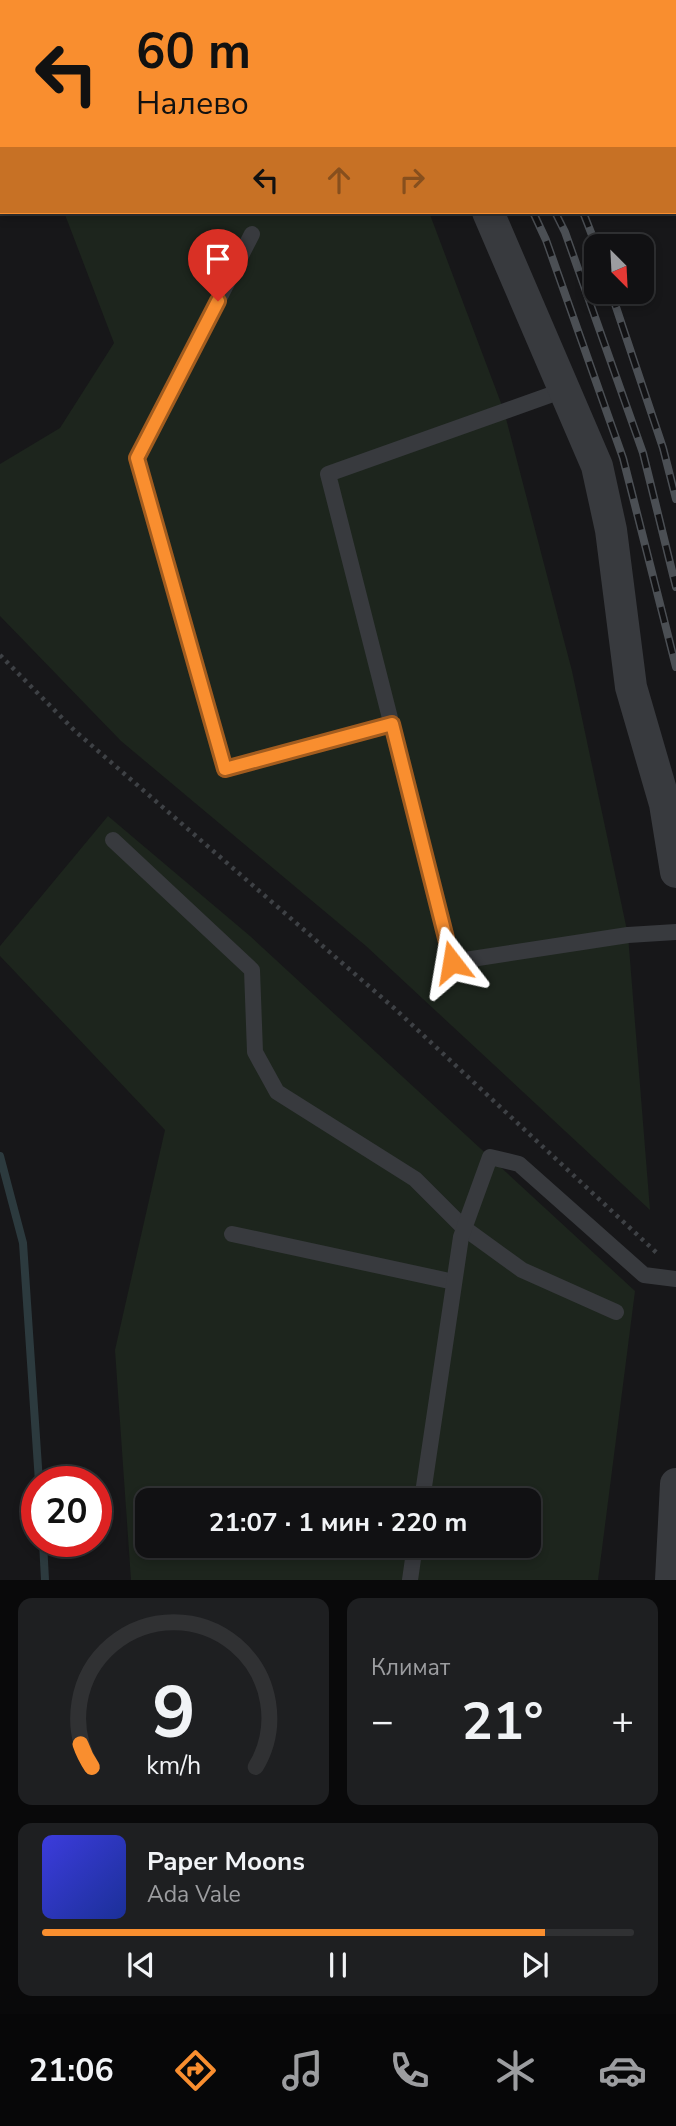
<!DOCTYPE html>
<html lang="ru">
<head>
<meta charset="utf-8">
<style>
	body { margin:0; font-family:"Nunito Sans",sans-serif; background:#1e1f21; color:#f1f3f6; height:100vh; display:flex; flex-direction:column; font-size:26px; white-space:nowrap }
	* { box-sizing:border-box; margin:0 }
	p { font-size:23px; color:#9c9da0 }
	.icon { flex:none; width:38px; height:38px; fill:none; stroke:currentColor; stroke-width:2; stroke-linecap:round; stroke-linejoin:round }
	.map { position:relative; height:1580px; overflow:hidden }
	.sheet { display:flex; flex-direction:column; gap:18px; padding:18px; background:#09090a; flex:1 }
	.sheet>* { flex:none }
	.banner { position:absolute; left:0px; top:0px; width:677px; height:214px; box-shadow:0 4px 10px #0003,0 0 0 2px #303133; background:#f98e2f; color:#111; overflow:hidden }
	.needle { width:46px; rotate:156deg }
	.buttons { position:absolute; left:584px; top:234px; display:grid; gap:14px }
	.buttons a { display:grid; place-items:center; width:70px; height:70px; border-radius:14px; background:#111113; box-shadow:0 4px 10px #0003,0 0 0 2px #303133; font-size:35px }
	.speed { position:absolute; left:21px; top:1466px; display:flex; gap:14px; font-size:35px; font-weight:700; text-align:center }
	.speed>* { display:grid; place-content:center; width:91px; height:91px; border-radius:50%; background:#111113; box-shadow:0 4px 10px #0003,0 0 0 2px #303133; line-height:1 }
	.speed .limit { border:10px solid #d22; background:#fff; color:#111 }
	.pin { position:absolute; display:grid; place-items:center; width:60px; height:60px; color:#fff; margin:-72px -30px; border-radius:50% 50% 50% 0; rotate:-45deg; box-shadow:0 0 7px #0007 }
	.pin .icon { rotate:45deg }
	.me { position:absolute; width:77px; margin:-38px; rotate:346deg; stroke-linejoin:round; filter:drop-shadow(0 0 5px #0008) }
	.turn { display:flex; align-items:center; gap:24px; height:147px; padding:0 21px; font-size:32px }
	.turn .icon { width:91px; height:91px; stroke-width:2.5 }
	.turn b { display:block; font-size:49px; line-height:60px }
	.lanes { display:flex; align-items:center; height:66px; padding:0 21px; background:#0003; justify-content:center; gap:35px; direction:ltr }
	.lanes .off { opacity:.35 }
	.big { font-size:52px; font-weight:700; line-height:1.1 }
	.sheet .tile { flex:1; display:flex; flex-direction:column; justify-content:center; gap:10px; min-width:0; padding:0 24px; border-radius:14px; background:#1e1f21 }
	.sheet .dial { align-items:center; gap:0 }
	.dial svg { height:182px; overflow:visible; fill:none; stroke:#303133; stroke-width:7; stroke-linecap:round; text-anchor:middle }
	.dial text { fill:#f1f3f6; stroke:none }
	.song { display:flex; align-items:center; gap:21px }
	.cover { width:84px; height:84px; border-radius:10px; background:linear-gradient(135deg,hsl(240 70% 55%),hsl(230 70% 35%)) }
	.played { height:7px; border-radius:4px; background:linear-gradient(90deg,#f98e2f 85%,#303133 85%) }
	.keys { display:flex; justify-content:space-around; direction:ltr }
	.heat { display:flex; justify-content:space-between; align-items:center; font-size:38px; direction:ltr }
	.sheet .tiles { flex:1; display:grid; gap:18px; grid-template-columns:1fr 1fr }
	.tile:last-child { grid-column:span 2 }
	.trip { position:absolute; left:135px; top:1488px; width:406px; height:70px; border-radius:14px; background:#111113; box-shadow:0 4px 10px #0003,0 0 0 2px #303133; font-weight:700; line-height:70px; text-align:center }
	.dock { display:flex; height:112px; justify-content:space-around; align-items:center; background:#070708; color:#9c9da0 }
	.dock .icon { width:49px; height:49px }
	.dock .current { color:#f98e2f }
	.dock b { font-size:32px; color:#f1f3f6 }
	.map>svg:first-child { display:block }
</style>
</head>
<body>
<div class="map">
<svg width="676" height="1580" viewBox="0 0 676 1580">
	<rect width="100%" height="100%" fill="#171719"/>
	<!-- green -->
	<g fill="#1d251d" fill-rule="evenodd">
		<path d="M0,0H76L2,2L0,110Z"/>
		<path d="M64,212H429L504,411L572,671L628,935L650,1210L366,946L121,741L0,616V464L60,428L114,343Z"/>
		<path d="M108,816L250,936L635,1291L598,1580H131L115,1350L165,1130L0,956V946ZM147,1500H528V1545H147Z"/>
	</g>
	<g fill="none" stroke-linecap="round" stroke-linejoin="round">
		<!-- stream -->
		<g stroke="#2c3a3e" stroke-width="8">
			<path d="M0,1156L23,1243L39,1482"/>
			<path d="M43,1542L45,1580"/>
		</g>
		<!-- path -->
		<path stroke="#3e4145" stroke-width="4.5" stroke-dasharray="3.5 5" stroke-linecap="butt" d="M0,655L75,731L394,1008L659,1255"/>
		<!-- service -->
		<g stroke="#383a3e" stroke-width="16">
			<path d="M252,234L137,459L225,769L392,724"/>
			<path d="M564,390L328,474L452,962L628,935L676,932"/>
			<path d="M113,840L252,970L255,1052L277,1092L415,1179L464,1228L522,1270L616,1312"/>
			<path d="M232,1234L454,1282"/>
			<path d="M422,1500L461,1237L490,1157L519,1164L644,1275L676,1279"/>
			<path d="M491,1545L505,1548"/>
			<path d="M410,1580L415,1545"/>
		</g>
		<!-- minor -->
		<g stroke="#383a3e" stroke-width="32">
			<path d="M373,0L374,2"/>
			<path d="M601,0L603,2"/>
			<path d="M653,0L654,2"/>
			<path d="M676,50V51"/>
			<path d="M488,212L597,466L611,530L631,687L665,804L676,872"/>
			<path d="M671,1580L676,1484"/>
		</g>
		<!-- rail casing -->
		<g stroke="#4b4f54" stroke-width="8">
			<g id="rail">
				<path d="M430,0L431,2"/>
				<path d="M451,0L452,2"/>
				<path d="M480,0L481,2"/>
				<path d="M533,212L546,240L623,458L676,667"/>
				<path d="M555,212L565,232L643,453L676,587"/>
				<path d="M583,212L597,248"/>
				<path d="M611,292L663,448L676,499"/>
			</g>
		</g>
		<!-- rail -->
		<use href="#rail" stroke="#121214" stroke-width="5" stroke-dasharray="16" stroke-linecap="butt"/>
	</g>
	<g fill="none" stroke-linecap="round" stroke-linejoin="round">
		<!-- route casing -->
		<g stroke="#a25c1f" stroke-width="18">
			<path id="route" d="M218,301L137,458L225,769L392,724L452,962"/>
		</g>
		<!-- route -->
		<use href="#route" stroke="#f98e2f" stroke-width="12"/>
	</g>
</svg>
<div class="buttons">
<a><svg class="needle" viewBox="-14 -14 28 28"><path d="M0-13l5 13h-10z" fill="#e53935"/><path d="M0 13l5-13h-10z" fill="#9c9da0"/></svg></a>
</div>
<div class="speed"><div class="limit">20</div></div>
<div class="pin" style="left:218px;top:301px;background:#d93025"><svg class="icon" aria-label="arrive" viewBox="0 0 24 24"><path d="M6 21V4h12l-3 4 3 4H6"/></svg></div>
<svg class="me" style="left:452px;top:962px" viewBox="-20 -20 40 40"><path d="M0-17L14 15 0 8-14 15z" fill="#f98e2f" stroke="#fff" stroke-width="4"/></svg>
<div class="trip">21:07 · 1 мин · 220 m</div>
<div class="banner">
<div class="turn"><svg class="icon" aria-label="left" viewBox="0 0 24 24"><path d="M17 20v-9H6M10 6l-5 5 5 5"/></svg><div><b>60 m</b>Налево</div></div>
<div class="lanes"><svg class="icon" aria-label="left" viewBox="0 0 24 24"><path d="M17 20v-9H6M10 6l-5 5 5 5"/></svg><svg class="icon off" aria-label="ahead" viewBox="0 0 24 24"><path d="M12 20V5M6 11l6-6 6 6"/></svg><svg class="icon off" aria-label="right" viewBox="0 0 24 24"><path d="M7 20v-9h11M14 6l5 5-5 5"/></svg></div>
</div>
</div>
<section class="sheet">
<div class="tiles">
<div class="tile dial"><svg viewBox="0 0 100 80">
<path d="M14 69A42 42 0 1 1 86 69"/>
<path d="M14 69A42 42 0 0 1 9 59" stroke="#f98e2f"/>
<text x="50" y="56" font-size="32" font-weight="700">9</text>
<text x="50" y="72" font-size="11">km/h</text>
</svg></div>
<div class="tile"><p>Климат</p>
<div class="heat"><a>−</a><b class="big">21°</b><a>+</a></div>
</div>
<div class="tile">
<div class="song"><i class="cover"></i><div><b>Paper Moons</b><p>Ada Vale</p></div></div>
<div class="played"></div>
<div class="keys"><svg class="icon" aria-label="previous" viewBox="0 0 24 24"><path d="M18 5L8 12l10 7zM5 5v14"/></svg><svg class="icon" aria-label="pause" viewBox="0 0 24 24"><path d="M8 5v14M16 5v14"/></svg><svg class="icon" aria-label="next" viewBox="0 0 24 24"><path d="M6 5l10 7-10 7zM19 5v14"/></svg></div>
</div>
</div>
</section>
<nav class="dock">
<b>21:06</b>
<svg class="icon current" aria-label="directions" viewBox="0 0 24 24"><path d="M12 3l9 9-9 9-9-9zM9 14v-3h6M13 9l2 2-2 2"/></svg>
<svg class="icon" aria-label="music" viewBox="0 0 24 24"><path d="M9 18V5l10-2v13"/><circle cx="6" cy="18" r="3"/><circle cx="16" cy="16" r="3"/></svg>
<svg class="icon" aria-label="phone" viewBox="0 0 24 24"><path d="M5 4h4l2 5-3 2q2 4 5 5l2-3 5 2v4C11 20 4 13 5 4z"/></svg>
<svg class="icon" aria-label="climate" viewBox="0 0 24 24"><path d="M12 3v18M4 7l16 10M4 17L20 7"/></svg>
<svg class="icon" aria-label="car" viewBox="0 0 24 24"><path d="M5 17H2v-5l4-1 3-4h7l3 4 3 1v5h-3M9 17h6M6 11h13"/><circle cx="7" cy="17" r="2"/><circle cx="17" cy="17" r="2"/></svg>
</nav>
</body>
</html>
